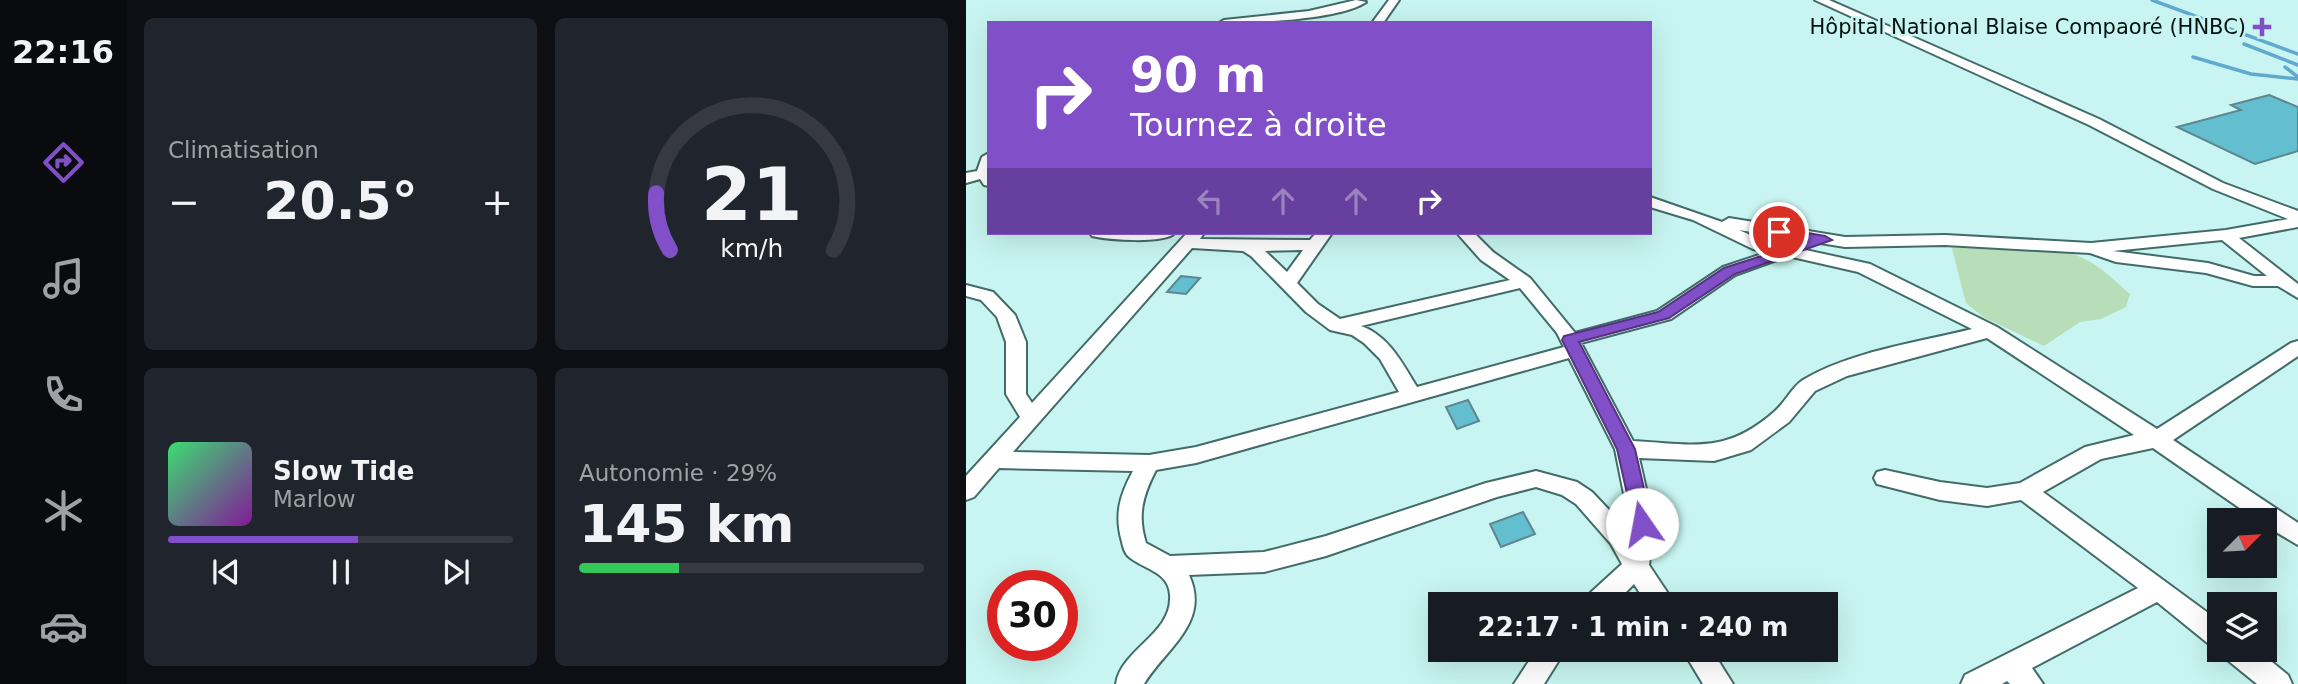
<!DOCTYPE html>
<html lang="fr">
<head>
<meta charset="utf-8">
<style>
	body { margin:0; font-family:"DejaVu Sans",sans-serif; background:#20242c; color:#f1f3f6; height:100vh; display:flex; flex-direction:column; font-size:26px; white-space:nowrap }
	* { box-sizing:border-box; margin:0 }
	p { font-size:23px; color:#9ea1a6 }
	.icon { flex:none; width:38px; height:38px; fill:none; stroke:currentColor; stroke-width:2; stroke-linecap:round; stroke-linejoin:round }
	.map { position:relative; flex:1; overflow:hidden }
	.panel { display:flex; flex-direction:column; gap:18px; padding:18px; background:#0d0f14; width:840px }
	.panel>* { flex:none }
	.top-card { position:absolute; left:21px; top:21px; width:665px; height:214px; border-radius:0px; box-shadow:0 7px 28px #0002; background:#814fc7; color:#fff; overflow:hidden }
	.needle { width:46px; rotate:66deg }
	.controls { position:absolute; left:1241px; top:508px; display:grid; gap:14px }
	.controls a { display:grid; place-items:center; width:70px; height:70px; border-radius:0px; background:#171b24; box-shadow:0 7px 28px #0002; font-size:35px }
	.speed { position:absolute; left:21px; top:570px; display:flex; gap:14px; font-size:35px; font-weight:700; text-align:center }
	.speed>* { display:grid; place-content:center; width:91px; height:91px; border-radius:50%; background:#171b24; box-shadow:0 7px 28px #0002; line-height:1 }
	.speed .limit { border:10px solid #d22; background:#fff; color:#111 }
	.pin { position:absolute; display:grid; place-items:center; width:60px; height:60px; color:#fff; margin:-30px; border:4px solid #fff; border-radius:50%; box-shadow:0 2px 7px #0007 }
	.me { position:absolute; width:77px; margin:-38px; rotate:348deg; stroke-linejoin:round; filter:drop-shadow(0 0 5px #0008) }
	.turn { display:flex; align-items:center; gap:24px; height:147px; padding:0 28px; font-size:32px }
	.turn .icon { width:91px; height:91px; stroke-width:2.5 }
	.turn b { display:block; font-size:49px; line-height:60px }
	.lanes { display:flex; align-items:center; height:66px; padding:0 28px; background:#0003; justify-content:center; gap:35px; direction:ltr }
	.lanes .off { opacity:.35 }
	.big { font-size:52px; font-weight:600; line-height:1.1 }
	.panel .card { flex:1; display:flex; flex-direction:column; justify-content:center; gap:10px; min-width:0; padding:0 24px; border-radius:10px; background:#20242c }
	.panel .dial { align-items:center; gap:0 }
	.dial svg { height:182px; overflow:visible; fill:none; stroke:#363941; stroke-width:7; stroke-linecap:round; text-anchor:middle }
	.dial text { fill:#f1f3f6; stroke:none }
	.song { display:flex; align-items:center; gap:21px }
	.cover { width:84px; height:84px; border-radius:10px; background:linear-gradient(135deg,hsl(140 70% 55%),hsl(290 70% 35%)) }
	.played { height:7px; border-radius:4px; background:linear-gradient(90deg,#814fc7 55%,#363941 55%) }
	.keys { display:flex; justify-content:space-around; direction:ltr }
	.heat { display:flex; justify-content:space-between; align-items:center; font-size:38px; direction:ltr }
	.charge { height:10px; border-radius:5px; background:linear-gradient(90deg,#34c759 29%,#363941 0) }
	.panel .tiles { flex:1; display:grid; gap:18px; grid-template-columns:repeat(2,1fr) }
	.trip { position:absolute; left:462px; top:592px; width:410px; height:70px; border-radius:0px; background:#171b24; box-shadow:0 7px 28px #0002; font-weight:600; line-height:70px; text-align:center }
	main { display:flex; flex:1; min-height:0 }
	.dock { display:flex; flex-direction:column; width:126px; justify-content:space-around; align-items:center; background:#090b0e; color:#9ea1a6 }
	.dock .icon { width:49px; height:49px }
	.dock .active { color:#814fc7 }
	.dock b { font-size:32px; color:#f1f3f6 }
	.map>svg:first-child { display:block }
</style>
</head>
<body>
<main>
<nav class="dock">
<b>22:16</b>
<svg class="icon active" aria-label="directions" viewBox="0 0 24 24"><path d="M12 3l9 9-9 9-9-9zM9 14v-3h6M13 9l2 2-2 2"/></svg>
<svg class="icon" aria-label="music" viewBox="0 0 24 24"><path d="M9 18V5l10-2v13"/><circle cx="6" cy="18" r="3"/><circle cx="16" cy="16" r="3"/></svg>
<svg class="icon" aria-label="phone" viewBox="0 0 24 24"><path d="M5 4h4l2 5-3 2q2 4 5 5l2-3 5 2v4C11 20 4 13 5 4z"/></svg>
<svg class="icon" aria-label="climate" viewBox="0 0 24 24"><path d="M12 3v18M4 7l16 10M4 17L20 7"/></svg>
<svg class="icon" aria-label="car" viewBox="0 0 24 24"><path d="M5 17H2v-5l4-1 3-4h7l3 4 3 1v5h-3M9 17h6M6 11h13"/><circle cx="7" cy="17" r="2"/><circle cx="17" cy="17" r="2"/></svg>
</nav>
<section class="panel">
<div class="tiles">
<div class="card"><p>Climatisation</p>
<div class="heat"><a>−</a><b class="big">20.5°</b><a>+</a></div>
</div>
<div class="card dial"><svg viewBox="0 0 100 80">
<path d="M14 69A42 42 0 1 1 86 69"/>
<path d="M14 69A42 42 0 0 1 8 44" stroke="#814fc7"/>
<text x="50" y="56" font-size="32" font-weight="700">21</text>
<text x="50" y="72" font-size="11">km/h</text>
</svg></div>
<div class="card">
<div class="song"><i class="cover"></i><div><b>Slow Tide</b><p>Marlow</p></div></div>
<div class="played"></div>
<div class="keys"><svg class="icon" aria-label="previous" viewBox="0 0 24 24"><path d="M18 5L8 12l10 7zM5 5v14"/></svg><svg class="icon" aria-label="pause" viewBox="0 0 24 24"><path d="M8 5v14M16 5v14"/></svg><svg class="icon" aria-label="next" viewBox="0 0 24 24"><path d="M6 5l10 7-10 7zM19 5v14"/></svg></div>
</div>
<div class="card"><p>Autonomie · 29%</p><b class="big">145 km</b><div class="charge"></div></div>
</div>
</section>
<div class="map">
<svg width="1332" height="684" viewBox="0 0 1332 684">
	<rect width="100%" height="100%" fill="#c8f5f1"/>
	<!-- green -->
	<path fill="#b7deb8" d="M985,245C1030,246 1086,238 1126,263C1140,271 1152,284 1164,294L1160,307L1135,319L1114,322L1078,346L1017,317L1000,303Z"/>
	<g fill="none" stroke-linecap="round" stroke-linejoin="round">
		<!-- stream -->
		<g stroke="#62a9cf" stroke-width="3.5">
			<path d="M1186,0L1332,54"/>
			<path d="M1278,44L1332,65"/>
			<path d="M1227,57L1285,74L1332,79"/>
			<path d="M1319,67L1332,77"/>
		</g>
	</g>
	<!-- building -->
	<g fill="#63bfd0" stroke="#5d868e" stroke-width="2">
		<path d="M1303,95L1332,107V151L1289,164L1211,127L1275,110L1265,105Z"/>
		<path d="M215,276L234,278L220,294L201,292Z"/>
		<path d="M502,400L513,421L491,429L480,407Z"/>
		<path d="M557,512L569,534L535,547L524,524Z"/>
	</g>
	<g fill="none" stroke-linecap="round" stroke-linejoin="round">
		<!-- minor casing -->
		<g stroke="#426c69" stroke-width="4">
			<g id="minor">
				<path d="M390,0L400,2C374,20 286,23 253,23L258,20L343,11Z"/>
				<path d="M423,0H433L417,23H406Z"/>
				<path d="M849,0H863L1133,119L1257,183L1332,211V227L1273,238L1332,284V298L1312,286H1287L1240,273L1150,262L1124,253L979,245L879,247L773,230L798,241L904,264L1031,327L1191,429L1325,343L1332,341V356L1207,440L1332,523V545L1298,525V520H1291L1187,448L1135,459L1077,492L1253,621V649L1244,645L1191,602L1066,668L1077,684H1044L1041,681L1036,684H995L999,675L1172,588L1055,500L1021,506L974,500L911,484L908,478L911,472L919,470L974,482L1021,488L1054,483L1119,447L1168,435L1021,338L881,376L849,391L823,422L785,450L748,461L673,458L688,524L683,565L709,604H681L668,584L648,604H617L621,596L656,564L645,544L610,504L596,495L570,487L531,497L360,556L298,572L223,575C245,623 199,649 178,684H150C155,649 207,634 204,595C203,571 176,569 162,556C159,553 157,547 156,542C148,514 154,495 167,471L33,468L8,497L0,500V476L54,417L40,394V342L31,317L15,300L0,296V285L27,292L49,315L60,342V394L66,403L221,233H238L234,239L344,240L350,233H366L331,283L352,304L374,319L544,280L515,260L491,233H508L527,252L564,278L609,333L691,311L757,267L802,252L787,249L727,220L684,207V197L756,222L763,218L879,237L979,235L1125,243L1260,230L1322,219L1247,189L1123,125ZM1256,240L1301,276H1288L1242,263L1147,251ZM226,248L277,251L285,256L340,312L364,330L386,335L398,343L414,359L433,392L230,447L183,455L47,452ZM337,250L321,272L299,251ZM822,256L892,272L1006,329C953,342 883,352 837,380C825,388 819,403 808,412C759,455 726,444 667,441L615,343L705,319L769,275ZM554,288L591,333L598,347L451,387C436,363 423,336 395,326ZM603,358L649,449L664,524L663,531L626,492L611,482L570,471L520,483L360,536L298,552L204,556L180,543C171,515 177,495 190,470L230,463Z"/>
				<path d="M23,153V186L18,185L14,179L0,183V173L11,171L16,157Z"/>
				<path d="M124,233H209C199,244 142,240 126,236Z"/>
				<path d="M571,649H600L578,684H548Z"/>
				<path d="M716,649H745L767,684H737Z"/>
				<path d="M1256,649H1290L1322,675L1326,684H1291L1259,658Z"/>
			</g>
		</g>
		<!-- minor -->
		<use href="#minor" fill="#fff" fill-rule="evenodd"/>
	</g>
	<!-- route -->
	<path fill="#814fc7" stroke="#543381" stroke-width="2" d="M813,228L859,236L866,240L769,274L703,318L613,342L669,449L686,524L683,529L676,531L669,529L651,449L596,340L598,336L692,312L758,268L842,241L809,235L807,232Z"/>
	<!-- markers -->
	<path fill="#814fc7" stroke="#c8f5f1" stroke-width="2.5" d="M1292.5 16.5h7v7h7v7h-7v7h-7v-7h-7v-7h7z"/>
	<g text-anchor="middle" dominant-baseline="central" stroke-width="5" stroke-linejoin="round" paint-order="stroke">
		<!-- far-poi labels -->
		<g font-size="21" fill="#031312" stroke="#c8f5f1" text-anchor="end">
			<text x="1280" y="27">Hôpital National Blaise Compaoré (HNBC)</text>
		</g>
	</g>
</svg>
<div class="controls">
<a><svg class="needle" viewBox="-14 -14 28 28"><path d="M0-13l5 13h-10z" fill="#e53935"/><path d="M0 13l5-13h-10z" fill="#9ea1a6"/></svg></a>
<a><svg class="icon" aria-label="layers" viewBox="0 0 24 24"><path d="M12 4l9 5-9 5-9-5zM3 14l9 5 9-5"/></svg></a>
</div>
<div class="speed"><div class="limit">30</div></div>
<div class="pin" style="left:813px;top:232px;background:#d93025"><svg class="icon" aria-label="arrive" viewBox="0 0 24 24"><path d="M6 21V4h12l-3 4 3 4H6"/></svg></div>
<svg class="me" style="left:676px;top:524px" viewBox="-20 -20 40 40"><circle r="19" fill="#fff"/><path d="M0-13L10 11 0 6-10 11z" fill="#814fc7"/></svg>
<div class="trip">22:17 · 1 min · 240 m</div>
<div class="top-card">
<div class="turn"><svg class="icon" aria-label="right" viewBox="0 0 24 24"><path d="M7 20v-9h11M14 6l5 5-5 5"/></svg><div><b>90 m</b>Tournez à droite</div></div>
<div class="lanes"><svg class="icon off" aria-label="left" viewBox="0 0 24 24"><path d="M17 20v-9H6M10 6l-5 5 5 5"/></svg><svg class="icon off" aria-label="ahead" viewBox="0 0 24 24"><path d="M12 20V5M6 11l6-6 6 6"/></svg><svg class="icon off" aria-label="ahead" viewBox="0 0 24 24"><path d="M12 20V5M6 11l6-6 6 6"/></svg><svg class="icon" aria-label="right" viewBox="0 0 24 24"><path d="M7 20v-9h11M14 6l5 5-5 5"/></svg></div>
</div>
</div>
</main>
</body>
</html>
